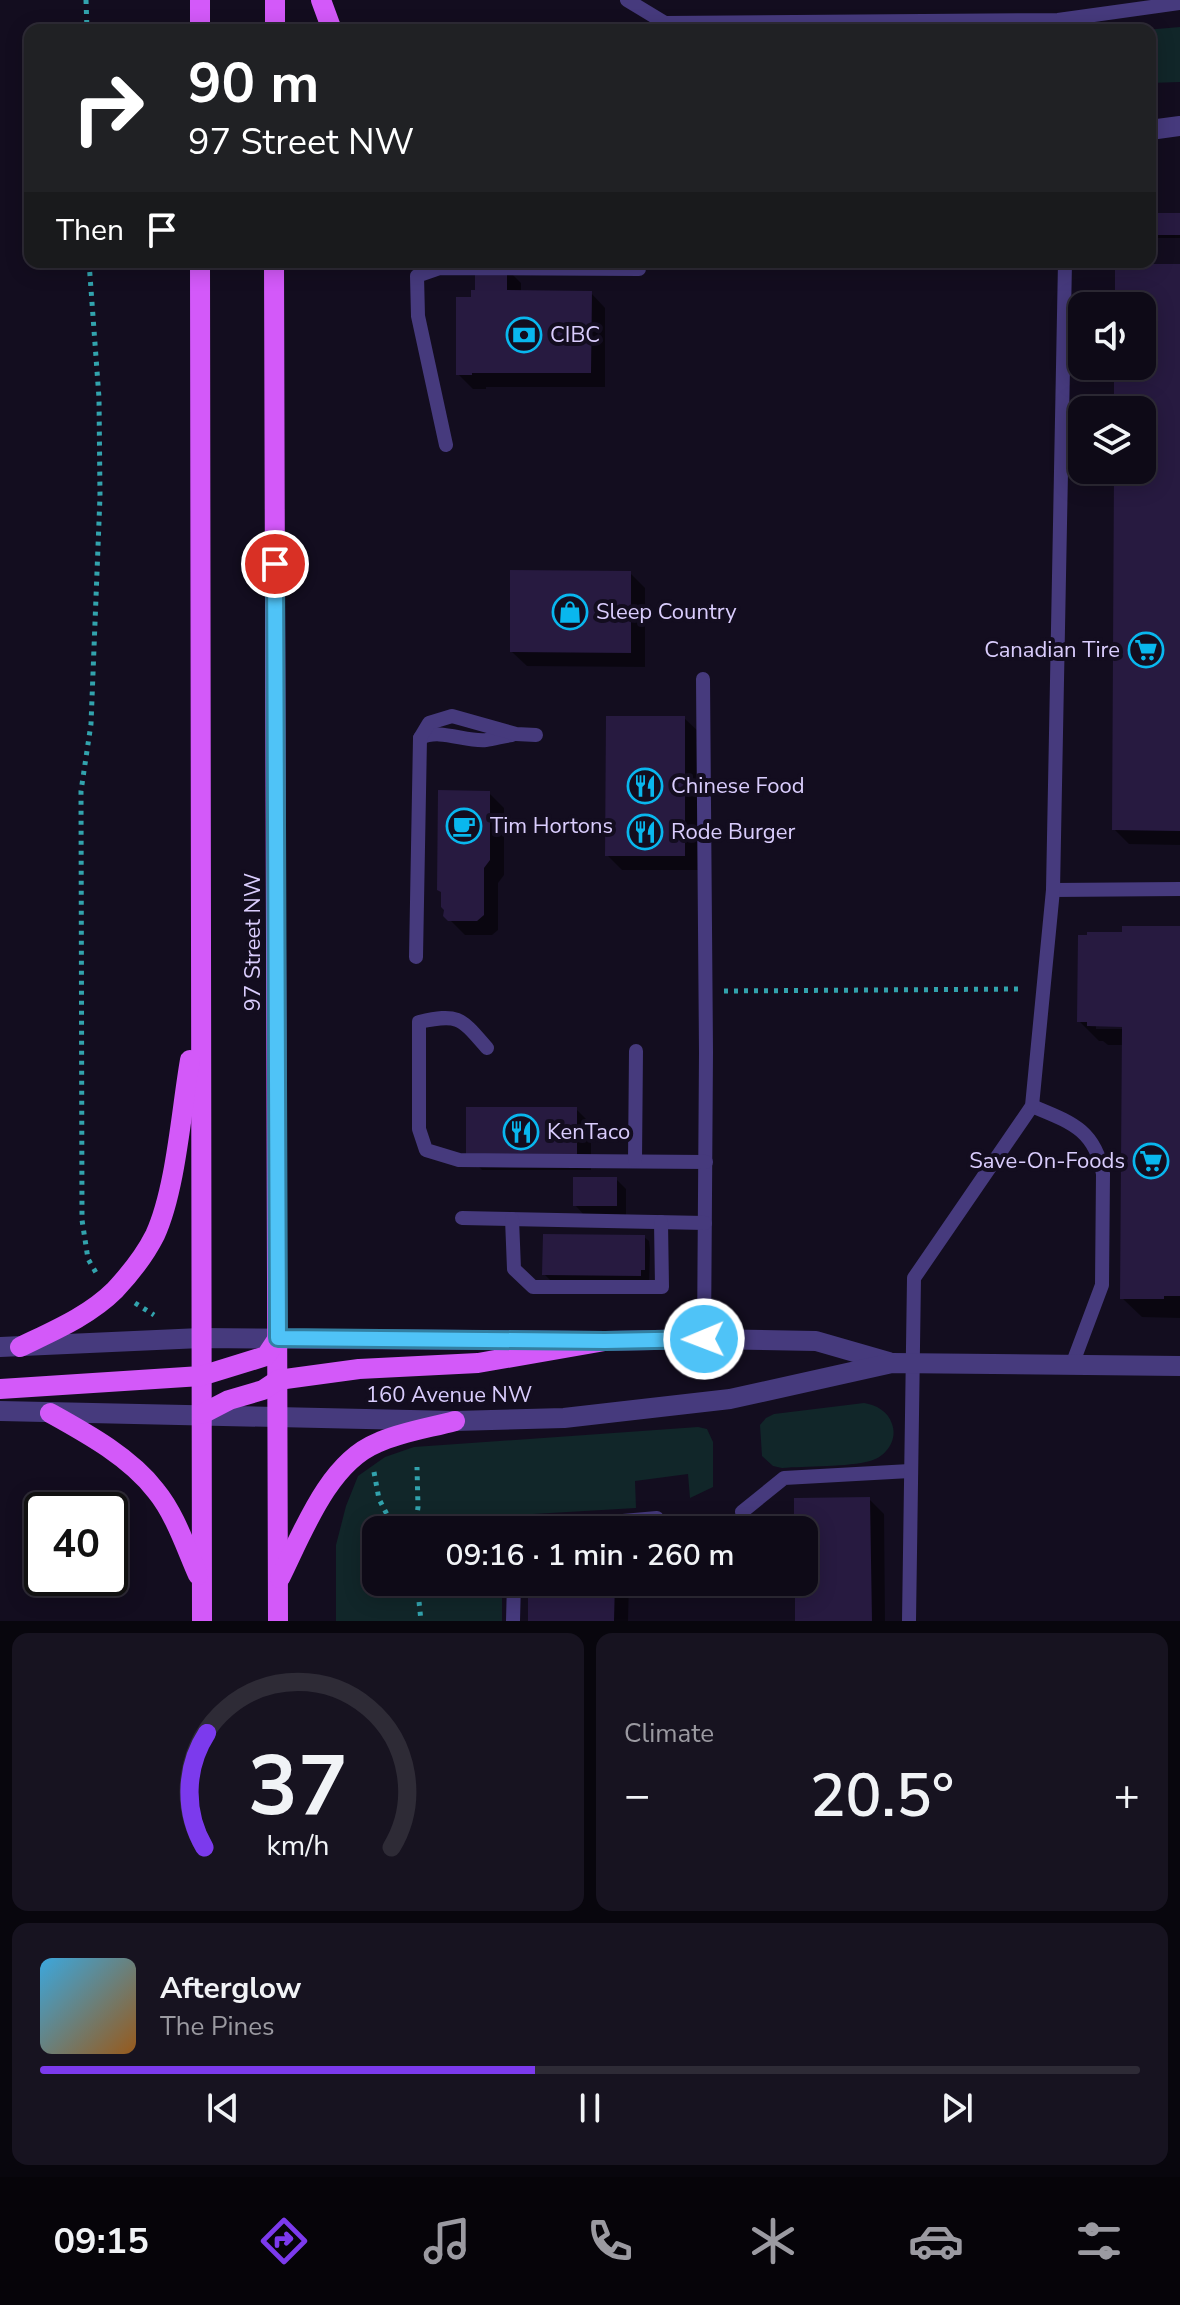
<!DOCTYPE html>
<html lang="en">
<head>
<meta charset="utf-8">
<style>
	body { margin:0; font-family:"Nunito Sans",sans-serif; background:#171320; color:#f1f3f6; height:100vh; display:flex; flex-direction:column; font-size:30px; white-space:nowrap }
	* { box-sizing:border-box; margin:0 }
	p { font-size:26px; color:#9b9aa1 }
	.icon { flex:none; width:44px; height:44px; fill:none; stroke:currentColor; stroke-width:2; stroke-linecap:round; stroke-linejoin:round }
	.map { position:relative; height:1621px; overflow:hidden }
	.details { display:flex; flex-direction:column; gap:12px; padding:12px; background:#08060d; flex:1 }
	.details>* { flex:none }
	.banner { position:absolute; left:24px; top:24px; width:1132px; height:244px; border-radius:16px; box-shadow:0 4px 20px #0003,0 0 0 2px #2e2b36; background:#202124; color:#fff; overflow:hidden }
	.buttons { position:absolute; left:1068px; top:292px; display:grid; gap:16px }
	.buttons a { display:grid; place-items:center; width:88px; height:88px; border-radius:16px; background:#0e0a17; box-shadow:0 4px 20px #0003,0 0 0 2px #2e2b36; font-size:40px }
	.speed { position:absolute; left:24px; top:1492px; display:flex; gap:16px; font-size:40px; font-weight:700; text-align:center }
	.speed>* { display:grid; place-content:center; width:104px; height:104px; border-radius:50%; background:#0e0a17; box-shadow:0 4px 20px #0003,0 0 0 2px #2e2b36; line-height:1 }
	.speed .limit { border:4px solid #111; border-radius:12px; background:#fff; color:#111 }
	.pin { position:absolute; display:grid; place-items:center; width:68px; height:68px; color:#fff; margin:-34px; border:4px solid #fff; border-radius:50%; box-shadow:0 2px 8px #0007 }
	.me { position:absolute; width:88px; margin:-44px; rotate:269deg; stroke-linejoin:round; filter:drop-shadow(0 0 6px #0008) }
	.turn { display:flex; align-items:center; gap:28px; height:168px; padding:0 32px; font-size:36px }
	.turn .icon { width:104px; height:104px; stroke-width:2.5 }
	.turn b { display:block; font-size:56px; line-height:68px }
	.then { display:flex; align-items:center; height:76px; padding:0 32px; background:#0003; gap:16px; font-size:30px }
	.big { font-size:60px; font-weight:600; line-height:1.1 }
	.details .tile { flex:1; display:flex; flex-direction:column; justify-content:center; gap:12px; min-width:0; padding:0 28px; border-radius:16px; background:#171320 }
	.details .dial { align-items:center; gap:0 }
	.dial svg { height:208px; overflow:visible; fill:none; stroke:#2e2b36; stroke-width:7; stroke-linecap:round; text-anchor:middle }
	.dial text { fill:#f1f3f6; stroke:none }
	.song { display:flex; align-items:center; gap:24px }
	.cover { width:96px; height:96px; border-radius:12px; background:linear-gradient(135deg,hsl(200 70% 55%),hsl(30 70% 35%)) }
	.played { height:8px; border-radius:4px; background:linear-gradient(90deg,#7c3aed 45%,#2e2b36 45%) }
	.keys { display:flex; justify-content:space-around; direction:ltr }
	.heat { display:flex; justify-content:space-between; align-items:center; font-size:44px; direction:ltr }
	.details .tiles { flex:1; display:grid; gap:12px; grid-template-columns:1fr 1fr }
	.tile:last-child { grid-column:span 2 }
	.trip { position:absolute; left:362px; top:1516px; width:456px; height:80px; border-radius:16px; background:#0e0a17; box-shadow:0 4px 20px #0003,0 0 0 2px #2e2b36; font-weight:600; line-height:80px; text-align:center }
	.tabs { display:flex; height:128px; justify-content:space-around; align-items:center; background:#060409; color:#9b9aa1 }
	.tabs .icon { width:56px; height:56px }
	.tabs .on { color:#7c3aed }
	.tabs b { font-size:36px; color:#f1f3f6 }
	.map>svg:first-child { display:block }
</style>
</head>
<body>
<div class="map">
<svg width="1180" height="1621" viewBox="0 0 1180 1621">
	<rect width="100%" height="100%" fill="#130d1f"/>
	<!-- green -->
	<g fill="#112629">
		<path d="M1180,27V82L1150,83V30H1145Z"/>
		<path d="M864,1403C876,1405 888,1411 892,1424C898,1440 886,1457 870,1461C849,1467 805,1466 782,1468L773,1466L762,1456L760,1425L766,1418L774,1414Z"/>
		<path d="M698,1427L707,1429L713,1442V1487L690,1498L688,1474L635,1481L636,1508L516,1515L507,1519L503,1530H376V1582H502V1621H336V1545L346,1506L358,1476L385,1457L414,1447Z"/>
	</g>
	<!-- shadow -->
	<g fill="#0007" fill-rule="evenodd">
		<rect x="1150" y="214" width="30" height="24"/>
		<path d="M1180,266V845L1129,844L1114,829L1116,470H1142V410H1116V366H1142V306H1117Z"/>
		<path d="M506,268L521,283V292L591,293L605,308V387H486V389H473L458,374L473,299Z"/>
		<path d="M630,573L645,588V667L527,666L512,652Z"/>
		<path d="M684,718L699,732V870H622L607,855Z"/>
		<path d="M489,793L504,808V875L498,883V930L492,935H465L445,915Z"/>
		<path d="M1180,928V1318L1142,1317L1122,1298L1124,1045H1108L1103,1041H1099L1079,1021L1124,934ZM1096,1025H1132V1029H1096Z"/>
		<path d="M576,1109L591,1124V1170H482L468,1155Z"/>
		<path d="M616,1179L626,1189V1215H584L575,1205Z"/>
		<path d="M644,1237L649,1241L650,1250L649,1285L554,1284L544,1274Z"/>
		<path d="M869,1499L884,1514L885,1621H797V1582H804V1530H796Z"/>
		<path d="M530,1582H629L628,1621H530Z"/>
	</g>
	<!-- building -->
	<g fill="#271a40">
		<rect x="1150" y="213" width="30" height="22"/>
		<path d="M1115,264H1180V831L1112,830L1114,470H1142V410H1114V366H1142V306H1115Z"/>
		<path d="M475,266H507V290L592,291L591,373H472V375H456V297H471V290H475Z"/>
		<path d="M510,570L631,571V653L510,652Z"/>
		<path d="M606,716H685V856H605Z"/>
		<path d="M438,790L490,791V860L484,868V915L477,921H448L443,916L444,910L441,907V892L437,890Z"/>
		<path d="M1122,926H1180V1296H1164V1299H1120L1122,1027L1087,1026V1022H1077L1078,935H1087V932H1122Z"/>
		<rect x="466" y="1107" width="111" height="49"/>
		<rect x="573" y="1177" width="44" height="29"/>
		<path d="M543,1234L645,1235V1270H641V1276L542,1275Z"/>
		<path d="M870,1497L872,1621H795V1582H804V1530H794V1498Z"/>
		<path d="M528,1582H615L614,1621H528Z"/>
	</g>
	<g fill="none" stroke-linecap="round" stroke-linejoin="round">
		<!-- path -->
		<g stroke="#32a3ad" stroke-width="5" stroke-dasharray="4 6" stroke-linecap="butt">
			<path d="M86,0L87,30"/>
			<path d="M89,262L99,398L100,496L91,724L81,791L82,1220L88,1259L98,1276"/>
			<path d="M724,991L1022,989"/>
			<path d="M135,1303L154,1315"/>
			<path d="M374,1472L379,1499L395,1530"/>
			<path d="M415,1530L418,1507L417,1467"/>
			<path d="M417,1582L421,1621"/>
		</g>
		<!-- service -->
		<g stroke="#463a7d" stroke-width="14">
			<path d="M627,0L665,23L1058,20L1180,3"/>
			<path d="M446,445L418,316L417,276L440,268L639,269"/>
			<path d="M703,679L706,1052L704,1339"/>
			<path d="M420,738C440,728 465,742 486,740C494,739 504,736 512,735"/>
			<path d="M1053,890L1180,889"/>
			<path d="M416,957L420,738L429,723L452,716L516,734L536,735"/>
			<path d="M487,1048C461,1018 459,1013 419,1022V1129L426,1150L459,1160L706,1162"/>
			<path d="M1032,1106C1070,1122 1095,1129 1103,1174L1102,1285L1072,1365"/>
			<path d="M635,1160L636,1051"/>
			<path d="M462,1218L705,1223"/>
			<path d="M512,1219L514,1269L533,1287H662L661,1222"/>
			<path d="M742,1512L784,1478L910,1471"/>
			<path d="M520,1530L657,1518"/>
			<path d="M513,1621L514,1582"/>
			<path d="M909,1621L914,1278L1032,1106L1053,890L1065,262"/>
		</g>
		<!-- tertiary -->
		<g stroke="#463a7d" stroke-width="20">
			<path d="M1150,130L1180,126"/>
			<path d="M0,1347L201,1338L605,1341L704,1339L816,1341L889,1362"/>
			<path d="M0,1411L455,1421L564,1418L730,1399L892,1363L1180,1366"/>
		</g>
		<!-- primary -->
		<g stroke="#d359f9" stroke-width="20">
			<path d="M321,0L332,30"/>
			<path d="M200,30V0"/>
			<path d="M275,30V0"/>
			<path d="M200,262L202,1621"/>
			<path d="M274,262L278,1621"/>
			<path d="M20,1347C53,1331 89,1316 115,1290C129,1275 146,1253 155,1235C176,1189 181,1112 190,1060"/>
			<path d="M0,1389L201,1376L266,1356L278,1338"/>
			<path d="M50,1413C86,1433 130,1457 156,1491C175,1514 186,1548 198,1575"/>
			<path d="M202,1414L229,1400L263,1390L278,1380L359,1369L478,1363L605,1341"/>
			<path d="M280,1578C302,1534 328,1463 377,1443C401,1432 429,1428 455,1421"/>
		</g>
	</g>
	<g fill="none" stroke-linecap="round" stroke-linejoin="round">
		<!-- route casing -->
		<g stroke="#337fa1" stroke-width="20">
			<path id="route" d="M275,564L278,1338L605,1341L704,1339"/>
		</g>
		<!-- route -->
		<use href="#route" stroke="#4fc3f7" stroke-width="14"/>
	</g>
	<!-- icons -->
	<defs>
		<g id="bank-ring" transform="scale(1.8)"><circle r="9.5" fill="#130d1f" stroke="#09b7ee" stroke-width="1.5"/><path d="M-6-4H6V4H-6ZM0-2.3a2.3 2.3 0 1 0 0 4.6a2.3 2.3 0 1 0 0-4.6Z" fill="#09b7ee"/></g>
		<g id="shop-ring" transform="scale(1.8)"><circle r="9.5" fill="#130d1f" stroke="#09b7ee" stroke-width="1.5"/><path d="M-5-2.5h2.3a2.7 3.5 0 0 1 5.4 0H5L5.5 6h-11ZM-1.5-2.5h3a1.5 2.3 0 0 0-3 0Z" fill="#09b7ee"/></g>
		<g id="supermarket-ring" transform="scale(1.8)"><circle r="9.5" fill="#130d1f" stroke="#09b7ee" stroke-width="1.5"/><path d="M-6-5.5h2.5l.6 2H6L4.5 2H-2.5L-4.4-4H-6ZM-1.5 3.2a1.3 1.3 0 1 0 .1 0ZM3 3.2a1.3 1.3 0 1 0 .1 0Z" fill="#09b7ee"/></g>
		<g id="restaurant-ring" transform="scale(1.8)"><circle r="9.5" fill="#130d1f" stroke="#09b7ee" stroke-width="1.5"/><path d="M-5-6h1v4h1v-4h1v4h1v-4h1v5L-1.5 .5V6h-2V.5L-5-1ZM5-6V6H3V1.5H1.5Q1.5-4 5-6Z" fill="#09b7ee"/></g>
		<g id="cafe-ring" transform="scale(1.8)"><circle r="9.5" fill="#130d1f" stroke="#09b7ee" stroke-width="1.5"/><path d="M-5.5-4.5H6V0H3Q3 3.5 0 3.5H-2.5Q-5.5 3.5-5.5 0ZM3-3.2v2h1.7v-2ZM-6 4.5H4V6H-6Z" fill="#09b7ee"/></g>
	</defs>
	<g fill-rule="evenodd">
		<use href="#bank-ring" x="524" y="335"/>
		<use href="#shop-ring" x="570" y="612"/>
		<use href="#supermarket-ring" x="1146" y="650"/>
		<use href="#restaurant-ring" x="645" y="786"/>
		<use href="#cafe-ring" x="464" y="826"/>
		<use href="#restaurant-ring" x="645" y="832"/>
		<use href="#restaurant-ring" x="521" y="1132"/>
		<use href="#supermarket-ring" x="1151" y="1161"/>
	</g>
	<g text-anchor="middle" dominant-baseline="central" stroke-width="8" stroke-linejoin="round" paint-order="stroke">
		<!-- poi labels -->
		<g font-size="22" fill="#dacdfd" stroke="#130d1f" text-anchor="start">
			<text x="550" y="335">CIBC</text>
			<text x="596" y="612">Sleep Country</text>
			<text x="1120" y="650" text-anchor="end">Canadian Tire</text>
			<text x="671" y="786">Chinese Food</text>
			<text x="490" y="826">Tim Hortons</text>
			<text x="671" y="832">Rode Burger</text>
			<text x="547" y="1132">KenTaco</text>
			<text x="1125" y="1161" text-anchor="end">Save-On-Foods</text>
		</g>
		<!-- street labels -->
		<g font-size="22" fill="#dacdfd" stroke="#130d1f">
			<text transform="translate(253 942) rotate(-90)">97 Street NW</text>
			<text x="449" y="1395">160 Avenue NW</text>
		</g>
	</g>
</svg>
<div class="buttons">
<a><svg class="icon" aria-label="sound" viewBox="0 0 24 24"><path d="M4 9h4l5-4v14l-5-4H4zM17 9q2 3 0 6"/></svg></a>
<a><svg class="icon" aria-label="layers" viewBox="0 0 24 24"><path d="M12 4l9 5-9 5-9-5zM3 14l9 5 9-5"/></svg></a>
</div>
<div class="speed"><div class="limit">40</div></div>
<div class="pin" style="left:275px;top:564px;background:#d93025"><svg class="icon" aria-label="arrive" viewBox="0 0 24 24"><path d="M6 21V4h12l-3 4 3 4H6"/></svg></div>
<svg class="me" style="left:704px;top:1339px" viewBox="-20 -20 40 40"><circle r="17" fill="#4fc3f7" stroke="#fff" stroke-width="3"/><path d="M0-11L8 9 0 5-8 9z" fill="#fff"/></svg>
<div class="trip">09:16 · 1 min · 260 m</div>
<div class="banner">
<div class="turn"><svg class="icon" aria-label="right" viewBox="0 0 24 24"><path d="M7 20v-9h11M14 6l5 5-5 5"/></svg><div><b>90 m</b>97 Street NW</div></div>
<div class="then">Then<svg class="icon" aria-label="arrive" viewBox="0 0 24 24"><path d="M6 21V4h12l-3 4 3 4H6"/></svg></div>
</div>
</div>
<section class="details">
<div class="tiles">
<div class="tile dial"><svg viewBox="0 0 100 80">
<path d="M14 69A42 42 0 1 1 86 69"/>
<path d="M14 69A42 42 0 0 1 15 25" stroke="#7c3aed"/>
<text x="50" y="56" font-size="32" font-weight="700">37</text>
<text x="50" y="72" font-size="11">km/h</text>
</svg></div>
<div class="tile"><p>Climate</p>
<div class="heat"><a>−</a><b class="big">20.5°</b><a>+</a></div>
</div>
<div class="tile">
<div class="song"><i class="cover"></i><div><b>Afterglow</b><p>The Pines</p></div></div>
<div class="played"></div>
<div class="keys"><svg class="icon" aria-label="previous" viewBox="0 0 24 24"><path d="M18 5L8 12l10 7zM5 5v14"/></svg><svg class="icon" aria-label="pause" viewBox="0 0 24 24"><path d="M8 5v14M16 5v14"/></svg><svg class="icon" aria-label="next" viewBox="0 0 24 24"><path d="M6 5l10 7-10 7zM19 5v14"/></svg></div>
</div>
</div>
</section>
<nav class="tabs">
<b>09:15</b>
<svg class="icon on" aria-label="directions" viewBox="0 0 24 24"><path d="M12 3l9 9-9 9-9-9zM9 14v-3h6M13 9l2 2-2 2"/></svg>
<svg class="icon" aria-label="music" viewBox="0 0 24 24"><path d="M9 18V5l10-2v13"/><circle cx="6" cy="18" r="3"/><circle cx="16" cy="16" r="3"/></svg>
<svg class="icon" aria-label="phone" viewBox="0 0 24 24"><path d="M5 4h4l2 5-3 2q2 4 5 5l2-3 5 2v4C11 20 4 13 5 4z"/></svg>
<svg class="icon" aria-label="climate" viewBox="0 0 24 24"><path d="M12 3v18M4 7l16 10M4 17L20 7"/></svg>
<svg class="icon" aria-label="car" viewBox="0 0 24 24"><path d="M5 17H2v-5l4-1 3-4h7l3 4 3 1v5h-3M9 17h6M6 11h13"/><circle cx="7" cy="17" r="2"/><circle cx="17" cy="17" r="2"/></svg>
<svg class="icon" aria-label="filters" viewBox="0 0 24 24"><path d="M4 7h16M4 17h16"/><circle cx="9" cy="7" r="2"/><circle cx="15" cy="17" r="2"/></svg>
</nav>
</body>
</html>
